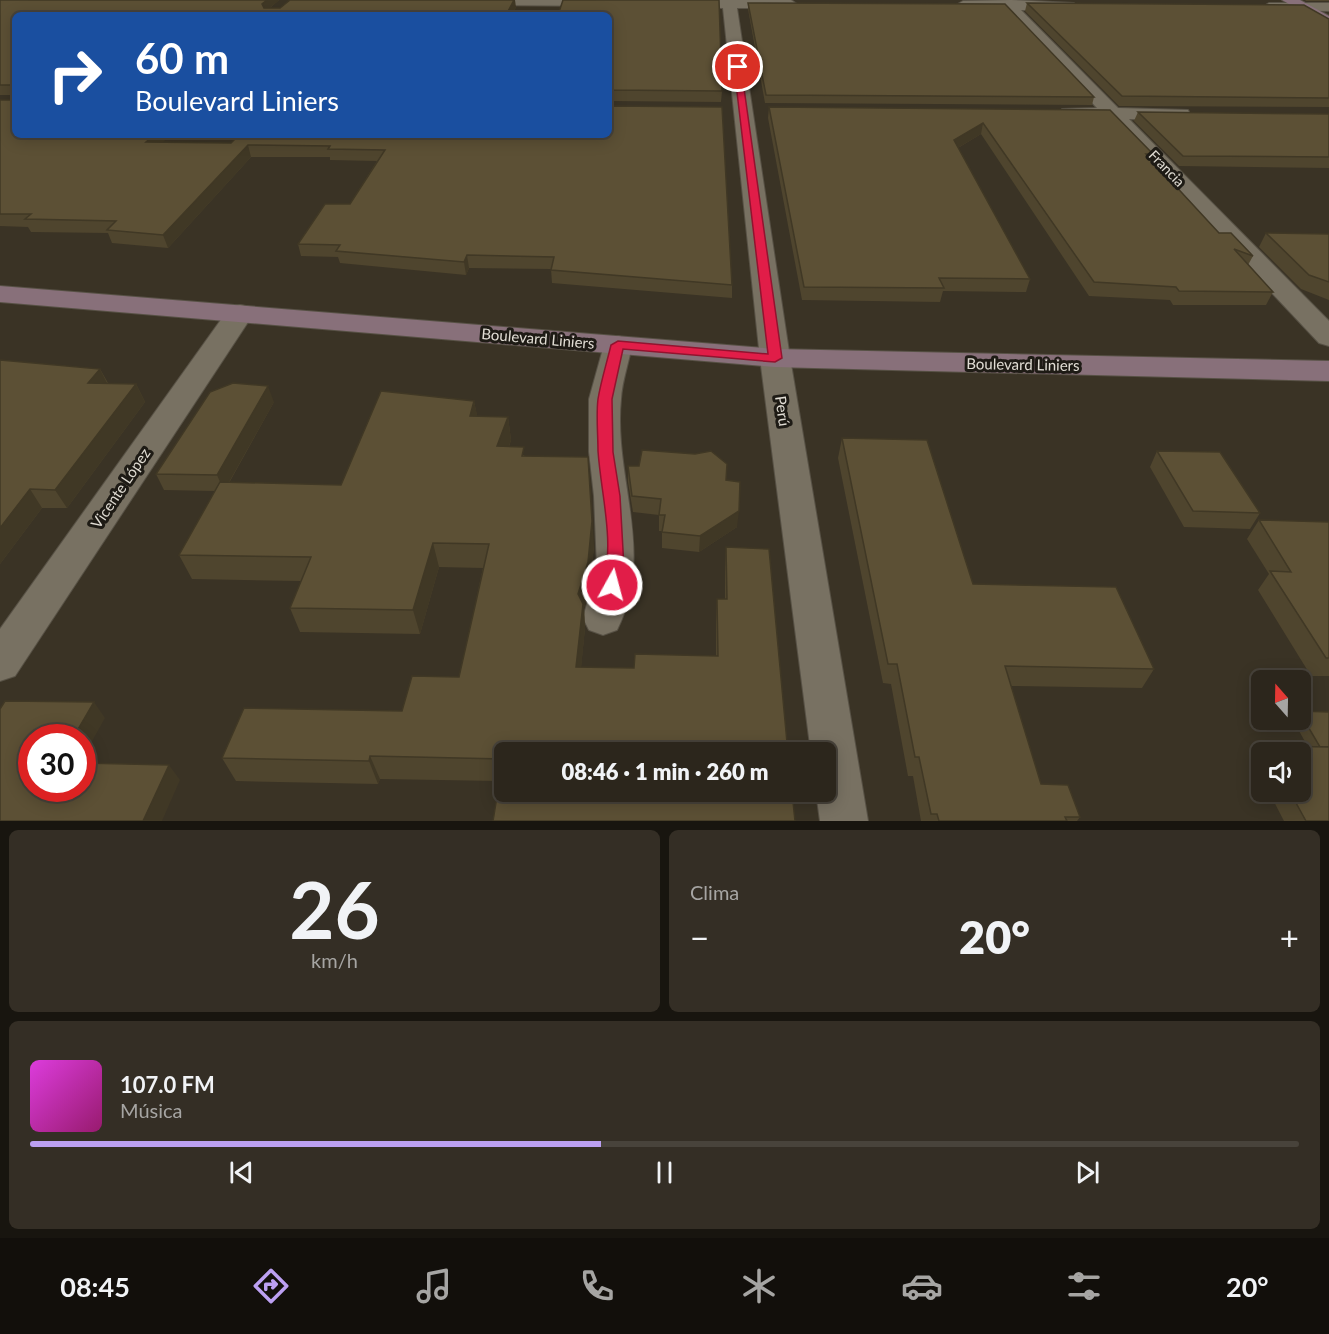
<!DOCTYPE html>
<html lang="es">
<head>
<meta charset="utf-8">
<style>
	body { margin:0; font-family:Lato,sans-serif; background:#342e25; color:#f1f3f6; height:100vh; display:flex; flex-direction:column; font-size:22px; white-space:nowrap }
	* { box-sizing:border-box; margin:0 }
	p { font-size:20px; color:#a6a5a3 }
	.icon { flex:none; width:33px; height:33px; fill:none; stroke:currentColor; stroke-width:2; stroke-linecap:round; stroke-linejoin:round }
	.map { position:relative; height:821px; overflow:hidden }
	.panel { display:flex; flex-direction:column; gap:9px; padding:9px; background:#18150f; flex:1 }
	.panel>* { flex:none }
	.hud { position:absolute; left:12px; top:12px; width:600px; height:126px; border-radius:9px; box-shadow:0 3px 15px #0003,0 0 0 2px #48433b; background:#1a4fa0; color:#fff; overflow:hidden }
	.needle { width:39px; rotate:340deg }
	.fabs { position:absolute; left:1251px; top:670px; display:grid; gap:12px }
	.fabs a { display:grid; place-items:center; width:60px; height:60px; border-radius:9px; background:#2c261c; box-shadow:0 3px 15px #0003,0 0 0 2px #48433b; font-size:30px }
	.speed { position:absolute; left:18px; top:724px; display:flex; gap:12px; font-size:30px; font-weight:700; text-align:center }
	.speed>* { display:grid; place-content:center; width:78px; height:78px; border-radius:50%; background:#2c261c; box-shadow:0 3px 15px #0003,0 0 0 2px #48433b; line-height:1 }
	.speed .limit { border:9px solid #d22; background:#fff; color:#111 }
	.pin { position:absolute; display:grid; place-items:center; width:51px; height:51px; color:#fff; margin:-26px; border:3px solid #fff; border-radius:50%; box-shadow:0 2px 6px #0007 }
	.me { position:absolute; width:66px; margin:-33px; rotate:7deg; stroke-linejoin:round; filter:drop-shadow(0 0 4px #0008) }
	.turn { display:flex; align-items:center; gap:21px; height:126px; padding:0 24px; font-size:27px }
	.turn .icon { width:78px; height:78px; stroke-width:2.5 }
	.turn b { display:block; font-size:42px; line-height:51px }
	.big { font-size:45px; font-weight:800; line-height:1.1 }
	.panel .card { flex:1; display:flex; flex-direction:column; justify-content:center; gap:9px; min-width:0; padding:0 21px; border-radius:9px; background:#342e25 }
	.panel .dial { align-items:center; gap:0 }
	.dial b { font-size:78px; line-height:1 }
	.song { display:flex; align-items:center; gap:18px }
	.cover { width:72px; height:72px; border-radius:9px; background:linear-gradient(135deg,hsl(300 70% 55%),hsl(320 70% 35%)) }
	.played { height:6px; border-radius:3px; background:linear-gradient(90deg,#bca0f2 45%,#48433b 45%) }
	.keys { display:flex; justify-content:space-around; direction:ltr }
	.heat { display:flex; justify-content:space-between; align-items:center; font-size:33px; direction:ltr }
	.panel .tiles { flex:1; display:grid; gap:9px; grid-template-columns:1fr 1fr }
	.card:last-child { grid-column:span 2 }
	.trip { position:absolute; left:494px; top:742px; width:342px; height:60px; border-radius:9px; background:#2c261c; box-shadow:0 3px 15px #0003,0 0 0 2px #48433b; font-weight:800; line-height:60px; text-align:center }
	.dock { display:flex; height:96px; justify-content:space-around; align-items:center; background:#120f0b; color:#a6a5a3 }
	.dock .icon { width:42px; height:42px }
	.dock .current { color:#bca0f2 }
	.dock b { font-size:27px; color:#f1f3f6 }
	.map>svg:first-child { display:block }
</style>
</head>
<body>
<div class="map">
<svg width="1329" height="821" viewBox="0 0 1329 821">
	<rect width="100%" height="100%" fill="#3a3325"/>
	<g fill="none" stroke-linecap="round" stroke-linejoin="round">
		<!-- minor casing -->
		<g stroke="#575145" stroke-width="2">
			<g id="minor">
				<path d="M468,0H610L611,2L604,6L474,5L469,4Z"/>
				<path d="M673,0H791L797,4L790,8H737L790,358L868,821H820L816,792H825V753H811L760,358L723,8L678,7L673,6L671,3Z"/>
				<path d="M1011,0L1074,3L1076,6L1069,10H1021L1118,108L1188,110L1190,114L1188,118L1181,120L1129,119L1329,321V346L1319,343L1108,119L1062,117L1060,113L1062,109L1097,108L1004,10L963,9L956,5L963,1Z"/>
				<path d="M1269,3H1329V11L1264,10L1262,7Z"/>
				<path d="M240,305L250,307L254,313L15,676L0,681V629L230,307Z"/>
				<path d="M618,336L628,339L632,345C629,362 622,381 621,399C613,477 656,553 617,630L603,635L589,630L583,618L597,568L594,496L589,452V399L604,345L608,339Z"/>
			</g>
		</g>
		<!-- secondary casing -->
		<g stroke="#575145" stroke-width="2">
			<g id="secondary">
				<path d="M1282,0H1300L1329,16V27Z"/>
				<path d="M0,286L775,349L1329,361V381L775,367L0,302Z"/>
			</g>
		</g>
		<!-- minor -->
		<use href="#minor" fill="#787162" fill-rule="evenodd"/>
		<!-- secondary -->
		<use href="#secondary" fill="#88707a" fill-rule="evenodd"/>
	</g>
	<!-- wall -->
	<g fill="#4f452e">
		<path d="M0,0H279L270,8L516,7L512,15H15L163,142L231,143L609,135L732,285V298L552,283L551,269L469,268L466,275L340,263L338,257L301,256L298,244L350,204L377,161L330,160V157H251L168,248L112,243L108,233L31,232L28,227L0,226V100H11L12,95H0Z"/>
		<path d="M1305,0H1329V1H1306Z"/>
		<path d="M748,3L1094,97L1092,105L765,103L748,9Z"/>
		<path d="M1027,3L1329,19V107L1119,106L1025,11Z"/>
		<path d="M609,15L722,91L721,102L609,101Z"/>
		<path d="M769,107L1110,110L1153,154L1151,159L1219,233L1253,256L1248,265L1273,292L1266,305H1173L1170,300L1089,296L981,134L958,148L1030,279L1026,292L943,291L940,302L802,300L768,118Z"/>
		<path d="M1138,112L1329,114V168L1179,166L1134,121Z"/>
		<path d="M1266,233L1329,234V300L1301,289L1259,247Z"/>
		<path d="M0,360L100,369L108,383L136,384L145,402L67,508H42L0,564Z"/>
		<path d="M474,401L477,416L508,417L511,440L509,447L525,456L594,545L590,586L584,608L585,628L581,667L634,668L716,656V623L717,599H725V571L726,547L788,753L499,781L380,779L378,784L236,781L222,758L402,711L459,677L483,568L439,567L420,634L300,632L290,608L301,581L192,579L179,555L215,491L164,490L156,474L274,402L229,483L341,485Z"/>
		<path d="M842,438L973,584L1154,669L1142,688L1011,686L1041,784L1080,817L1077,821H921L913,776H908L891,684L883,683L838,458Z"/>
		<path d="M1157,451L1260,513L1250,529L1184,527L1150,467Z"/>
		<path d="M628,466L737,527L699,552L662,548V531H659V515L633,512L628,482Z"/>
		<path d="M1259,520L1329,522V676H1311L1258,590L1269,574L1247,539Z"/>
		<path d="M1300,711L1329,712V821H1284L1269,792H1300V753H1262V778L1253,761L1265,746L1308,747L1293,720H1300Z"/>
	</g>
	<!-- shaded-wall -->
	<g fill="#403825">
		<path d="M267,0H279L264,13L262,4Z"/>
		<path d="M514,0H515L516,7L512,15H506Z"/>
		<path d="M983,123L981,134L951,152L954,140Z"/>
		<path d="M154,135H171L150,154L146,142Z"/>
		<path d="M248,145L251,157L168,248L163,235Z"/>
		<path d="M467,255L469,268L466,275L464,262Z"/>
		<path d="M100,369L109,387L88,383Z"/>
		<path d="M136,384L145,402L67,508L55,490Z"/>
		<path d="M268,386L274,402L224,491L217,475Z"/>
		<path d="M474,401L479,424L470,416Z"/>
		<path d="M508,417L511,440L501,470L497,446Z"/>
		<path d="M588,457L594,545L590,586L584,608L585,628L579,690L576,667L578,594Z"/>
		<path d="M30,489L42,508L0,564V528Z"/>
		<path d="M739,511L737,527L699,552L700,536Z"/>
		<path d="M433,543L439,567L420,634L413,610Z"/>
		<path d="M94,702L105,718L82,759V738H73Z"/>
		<path d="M370,756L380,779L378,784L369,761Z"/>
		<path d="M169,765L180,780L162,821H143Z"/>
	</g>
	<!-- building -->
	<g fill="#5c5035" stroke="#403825" stroke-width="1.5">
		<path d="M0,0H267L262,4L264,8H280L290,0H514L506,15H15V135H154L146,142L231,143L239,135H609V106L722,107L732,285L551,270L554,257L467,255L464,262L336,251L340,245L298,244L325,204H350L385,150L328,149L330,146L248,145L163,235L107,230L116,221L25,219L31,214H0V100H11L12,85H0Z"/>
		<path d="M563,0H719L722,91L609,90V15H558Z"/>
		<path d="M748,3L1005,4L1094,97L766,95Z"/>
		<path d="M1027,3L1304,5L1329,19V98L1122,96Z"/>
		<path d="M769,107L1110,110L1153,154H1146L1219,233H1231L1253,256L1234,249L1273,292L1179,291L1176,287L1094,282L983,123L954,140L1030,279L939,278L944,288L804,287Z"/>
		<path d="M1138,112L1329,114V157L1183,156Z"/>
		<path d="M1266,233L1329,234V282L1309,275Z"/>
		<path d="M0,360L100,369L88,383L136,384L55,490L30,489L0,528Z"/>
		<path d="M233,383L268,386L217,475L156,474L210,392Z"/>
		<path d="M381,391L474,401L470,416L508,417L497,446L524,447L522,456L588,457L592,521L588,562L578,594L583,604L576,667L634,668L635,654L718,656L717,599H727L726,547L769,549L788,753H504V792H792L795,821H493L503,759L370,756L369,761L222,758L244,708L402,711L412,676L459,677L489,544L433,543L413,610L290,608L311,557L179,555L220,482L341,485Z"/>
		<path d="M842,438L927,440L973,584L1116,587L1154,669L1005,666L1041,784L1068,785L1080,817H1065L1067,821H939L937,814H931L919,757H915L897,664H888Z"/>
		<path d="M642,450L695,454L711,451L727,464L726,480L740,482L739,511L700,536L662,532L665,515H659L661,499L632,496L628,466H639Z"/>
		<path d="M1157,451L1220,452L1260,513L1193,511Z"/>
		<path d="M1259,520L1329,522V658H1326L1270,571L1291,572Z"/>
		<path d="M5,701L94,702L73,738H32V789H82V763L169,765L143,821H0V709Z"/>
		<path d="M1300,711L1329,712V747H1320L1300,713Z"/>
		<path d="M1265,746L1329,747V821H1306L1290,792H1300V753H1269Z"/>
	</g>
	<!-- route -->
	<path fill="#e11d48" stroke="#92132f" stroke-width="1.5" d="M738,65L741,67L782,358L775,362L623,349L612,399L613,452L620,496L624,568L618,590L612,592L606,590L603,585C615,541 601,495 598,451C598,434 596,415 598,399C601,381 607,362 611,345L618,341L768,354L734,67Z"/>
	<g text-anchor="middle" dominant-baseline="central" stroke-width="6" stroke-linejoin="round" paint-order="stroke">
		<!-- far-street labels -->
		<g font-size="14" fill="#e1ddd4" stroke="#1e1b15">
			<text transform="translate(1167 168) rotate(46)">Francia</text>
		</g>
		<!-- street labels -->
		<g font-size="15" fill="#e1ddd4" stroke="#1e1b15">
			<text transform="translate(538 338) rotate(5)">Boulevard Liniers</text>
			<text transform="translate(1023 364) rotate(1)">Boulevard Liniers</text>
			<text transform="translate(783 411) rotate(82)">Perú</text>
			<text transform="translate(120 488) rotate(-56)">Vicente López</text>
		</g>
	</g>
</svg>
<div class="fabs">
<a><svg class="needle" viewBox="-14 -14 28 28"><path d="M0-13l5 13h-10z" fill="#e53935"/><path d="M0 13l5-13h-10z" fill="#a6a5a3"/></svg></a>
<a><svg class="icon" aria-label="sound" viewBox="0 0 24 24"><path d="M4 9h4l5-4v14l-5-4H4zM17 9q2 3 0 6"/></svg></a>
</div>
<div class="speed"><div class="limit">30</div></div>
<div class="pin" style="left:738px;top:67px;background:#d93025"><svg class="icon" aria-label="arrive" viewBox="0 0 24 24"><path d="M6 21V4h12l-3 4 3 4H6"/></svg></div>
<svg class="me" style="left:612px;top:585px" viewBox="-20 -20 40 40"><circle r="17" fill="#e11d48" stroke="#fff" stroke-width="3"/><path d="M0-11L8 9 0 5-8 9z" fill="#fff"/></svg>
<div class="trip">08:46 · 1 min · 260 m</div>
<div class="hud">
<div class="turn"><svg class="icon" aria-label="right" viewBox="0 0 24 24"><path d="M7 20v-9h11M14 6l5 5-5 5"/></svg><div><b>60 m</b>Boulevard Liniers</div></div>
</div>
</div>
<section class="panel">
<div class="tiles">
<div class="card dial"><b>26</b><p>km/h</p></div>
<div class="card"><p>Clima</p>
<div class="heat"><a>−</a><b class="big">20°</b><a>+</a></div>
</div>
<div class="card">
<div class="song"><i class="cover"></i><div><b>107.0 FM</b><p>Música</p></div></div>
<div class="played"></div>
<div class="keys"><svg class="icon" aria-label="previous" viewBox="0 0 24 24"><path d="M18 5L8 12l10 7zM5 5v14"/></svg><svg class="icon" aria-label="pause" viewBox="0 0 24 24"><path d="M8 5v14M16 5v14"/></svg><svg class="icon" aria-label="next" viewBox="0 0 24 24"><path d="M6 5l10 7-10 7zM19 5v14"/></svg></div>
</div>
</div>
</section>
<nav class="dock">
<b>08:45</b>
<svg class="icon current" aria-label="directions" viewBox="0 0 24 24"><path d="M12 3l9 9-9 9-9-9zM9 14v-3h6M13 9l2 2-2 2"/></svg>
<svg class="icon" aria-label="music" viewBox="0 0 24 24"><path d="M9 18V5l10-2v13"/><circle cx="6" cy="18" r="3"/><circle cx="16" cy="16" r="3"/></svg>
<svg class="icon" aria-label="phone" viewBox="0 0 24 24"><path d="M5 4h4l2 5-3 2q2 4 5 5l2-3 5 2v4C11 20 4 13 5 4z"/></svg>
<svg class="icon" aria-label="climate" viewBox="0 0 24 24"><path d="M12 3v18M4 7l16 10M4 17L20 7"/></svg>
<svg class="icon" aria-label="car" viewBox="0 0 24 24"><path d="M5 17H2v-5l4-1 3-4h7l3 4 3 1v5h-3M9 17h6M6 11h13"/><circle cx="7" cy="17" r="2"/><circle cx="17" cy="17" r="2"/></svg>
<svg class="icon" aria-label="filters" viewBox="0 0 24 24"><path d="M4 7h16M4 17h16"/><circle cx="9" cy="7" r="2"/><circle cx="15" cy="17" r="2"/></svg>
<b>20°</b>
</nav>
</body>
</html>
